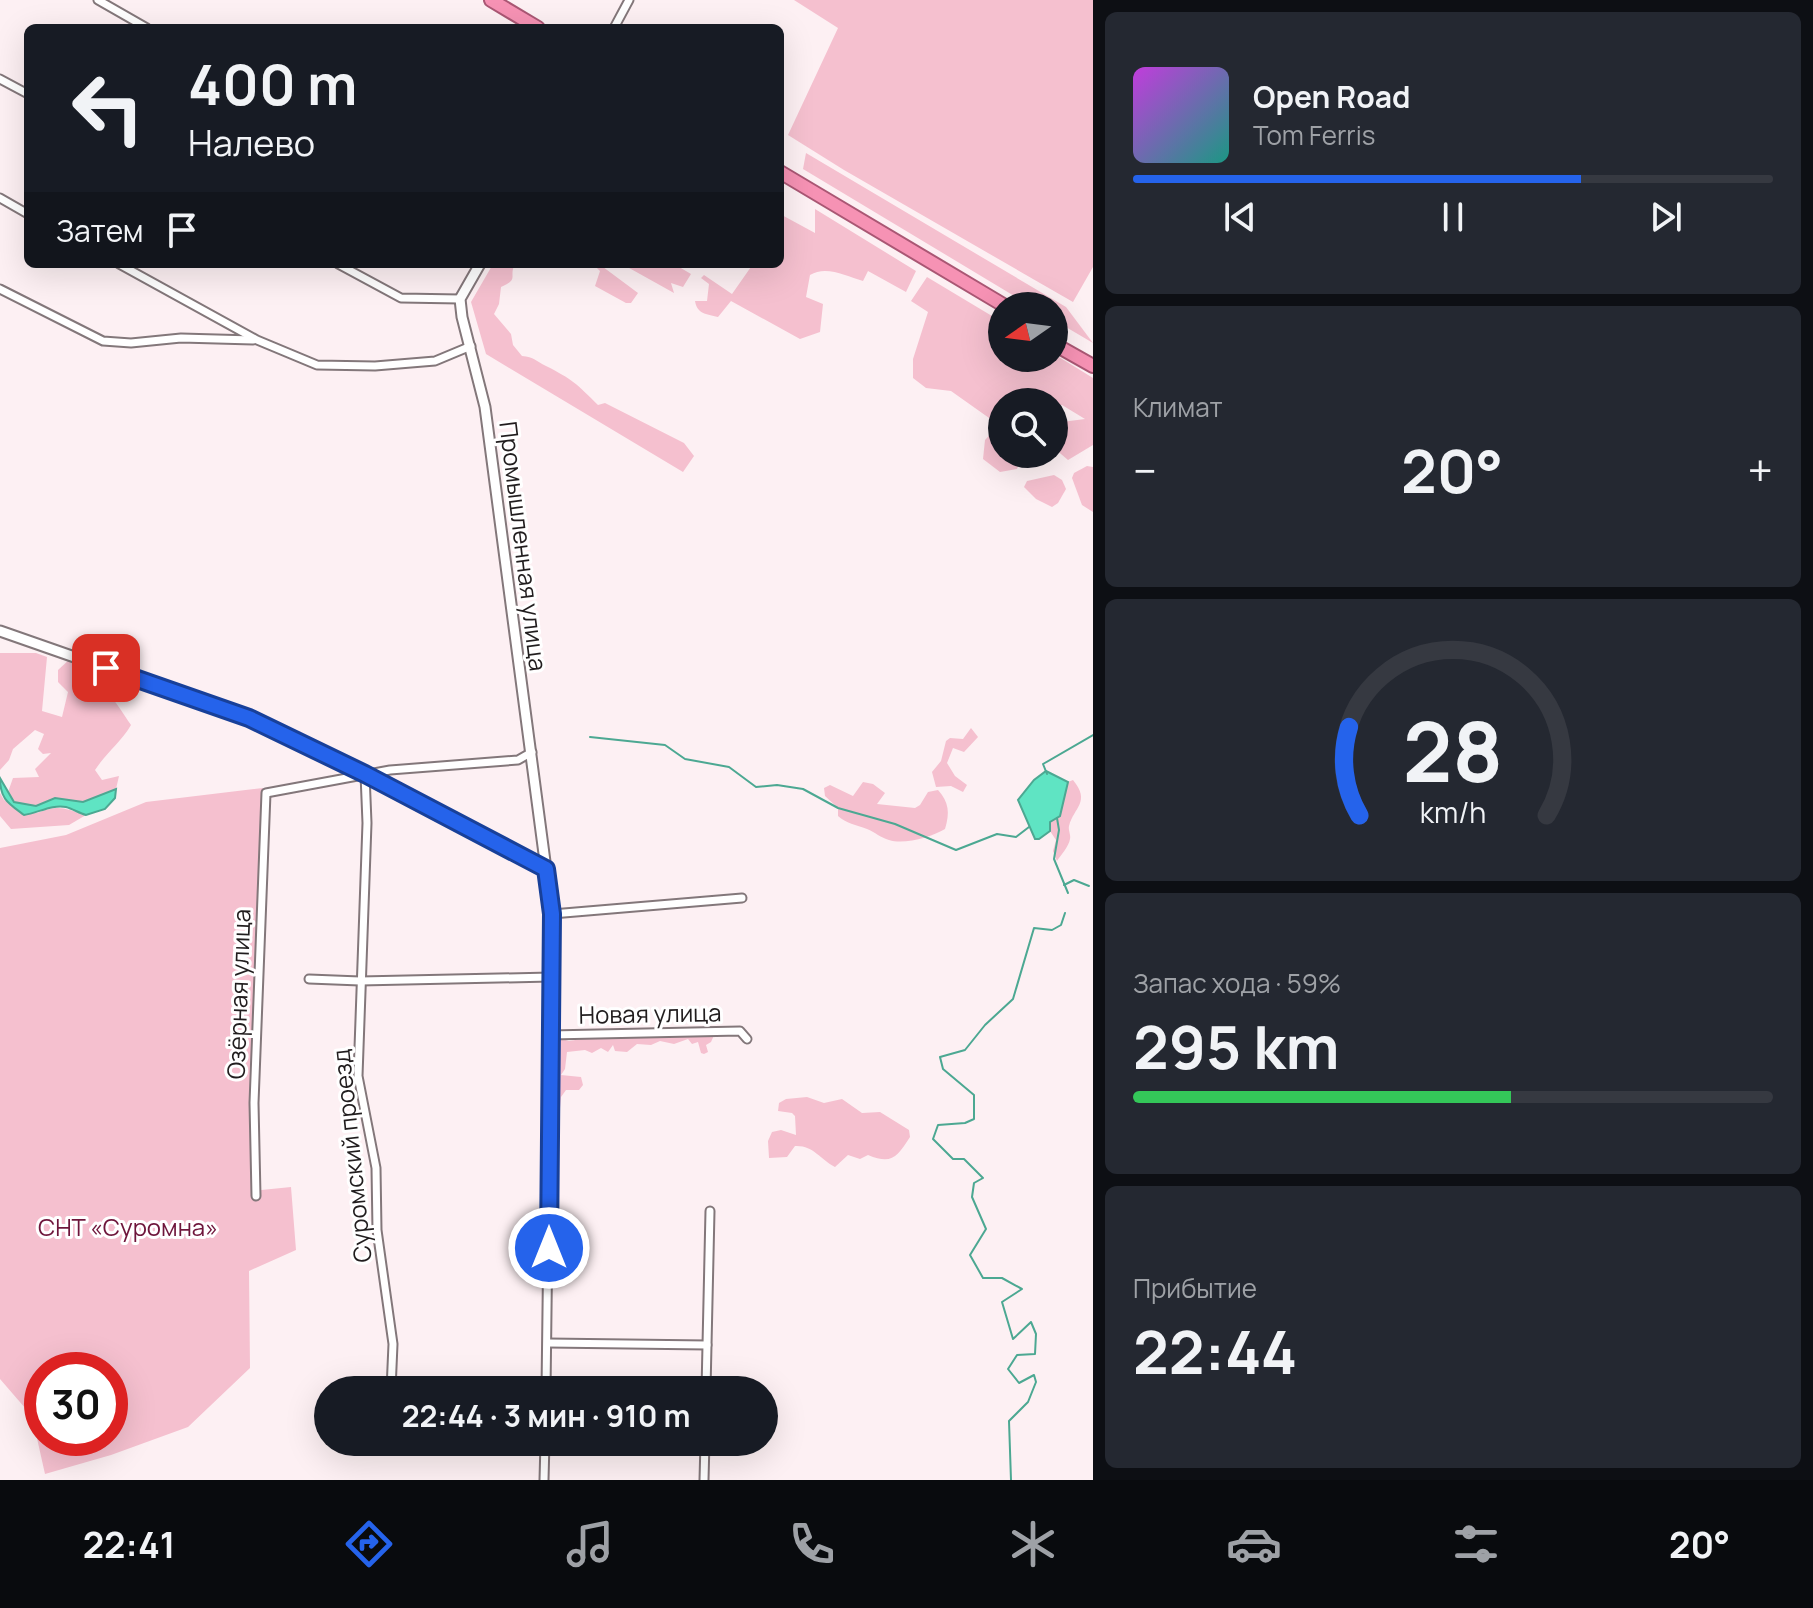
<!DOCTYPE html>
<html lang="ru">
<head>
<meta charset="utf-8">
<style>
	body { margin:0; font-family:Manrope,sans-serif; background:#242831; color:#f1f3f6; height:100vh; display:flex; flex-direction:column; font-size:30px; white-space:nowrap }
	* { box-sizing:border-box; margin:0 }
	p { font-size:26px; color:#9ea1a6 }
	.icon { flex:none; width:44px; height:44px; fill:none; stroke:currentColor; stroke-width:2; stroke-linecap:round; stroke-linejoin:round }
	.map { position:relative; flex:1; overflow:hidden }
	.details { display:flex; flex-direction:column; gap:12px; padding:12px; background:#0d0f14; width:720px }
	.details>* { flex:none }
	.banner { position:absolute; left:24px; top:24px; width:760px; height:244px; border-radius:12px; box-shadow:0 8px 32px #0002; background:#171b24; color:#f1f3f6; overflow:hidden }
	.needle { width:52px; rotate:256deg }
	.controls { position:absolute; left:988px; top:292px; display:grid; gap:16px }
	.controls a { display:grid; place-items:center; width:80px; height:80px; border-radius:50%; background:#171b24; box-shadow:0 8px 32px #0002; font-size:40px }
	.speed { position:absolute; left:24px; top:1352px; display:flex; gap:16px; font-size:40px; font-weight:700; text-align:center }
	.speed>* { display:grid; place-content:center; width:104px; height:104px; border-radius:50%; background:#171b24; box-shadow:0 8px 32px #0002; line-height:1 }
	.speed .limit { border:12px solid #d22; background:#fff; color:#111 }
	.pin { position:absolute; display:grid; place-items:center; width:68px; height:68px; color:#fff; margin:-34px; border-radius:16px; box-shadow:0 4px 12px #0006 }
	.me { position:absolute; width:88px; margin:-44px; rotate:0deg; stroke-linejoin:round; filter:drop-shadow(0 0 6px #0008) }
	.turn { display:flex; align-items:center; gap:28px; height:168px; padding:0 32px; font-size:36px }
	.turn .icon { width:104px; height:104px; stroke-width:2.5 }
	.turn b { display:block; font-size:56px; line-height:68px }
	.then { display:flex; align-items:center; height:76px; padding:0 32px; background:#0003; gap:16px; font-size:30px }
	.big { font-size:60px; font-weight:700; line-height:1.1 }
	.details .widget { flex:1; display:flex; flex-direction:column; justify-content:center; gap:12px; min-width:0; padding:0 28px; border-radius:12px; background:#242831 }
	.details .dial { align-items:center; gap:0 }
	.dial svg { height:208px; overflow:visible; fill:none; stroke:#363941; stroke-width:7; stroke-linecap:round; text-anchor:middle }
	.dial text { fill:#f1f3f6; stroke:none }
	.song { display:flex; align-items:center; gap:24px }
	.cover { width:96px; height:96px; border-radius:12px; background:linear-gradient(135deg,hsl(290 70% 55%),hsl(170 70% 35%)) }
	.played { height:8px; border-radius:4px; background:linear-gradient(90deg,#2563eb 70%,#363941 70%) }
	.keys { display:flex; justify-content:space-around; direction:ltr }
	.heat { display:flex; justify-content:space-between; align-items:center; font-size:44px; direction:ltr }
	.charge { height:12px; border-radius:6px; background:linear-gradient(90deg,#34c759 59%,#363941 0) }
	.trip { position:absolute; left:314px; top:1376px; width:464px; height:80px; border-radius:40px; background:#171b24; box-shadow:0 8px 32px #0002; font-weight:700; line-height:80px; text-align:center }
	.tabs { display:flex; height:128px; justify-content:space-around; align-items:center; background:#090b0e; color:#9ea1a6 }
	.tabs .icon { width:56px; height:56px }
	.tabs .current { color:#2563eb }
	.tabs b { font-size:36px; color:#f1f3f6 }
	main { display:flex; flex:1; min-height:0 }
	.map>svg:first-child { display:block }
</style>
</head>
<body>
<main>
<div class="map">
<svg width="1093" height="1480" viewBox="0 0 1093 1480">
	<rect width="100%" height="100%" fill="#fdf0f3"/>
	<!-- green -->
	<g fill="#f5c0cf" fill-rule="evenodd">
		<path d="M794,0H1093V267L1073,302L844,170L788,135L838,28Z"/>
		<path d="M806,153L1066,307L1093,343L1054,320V306H1031L803,169Z"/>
		<path d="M815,209L916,271L906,292L868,271L863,281C846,276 826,265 810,275L806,297L823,304L820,332L800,339L731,301L718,317C706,314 697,314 695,301H707L709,284L701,278L704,275L732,294L753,264H780V214L815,233Z"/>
		<path d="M493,264H515C508,277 520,279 501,287L499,304L494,314L511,334L513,345L522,356C534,357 536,361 546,366C572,379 577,384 598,405L605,403L684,443L694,456L683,472L486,354L471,302Z"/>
		<path d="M593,264H599L638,293L631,303H626L595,286L600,271Z"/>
		<path d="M622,264H674L691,274L683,287L671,283L674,293Z"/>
		<path d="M927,277L1002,322V358H1054V354L1093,378V445L1068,460L1054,448V423L1085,419L1062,405H1054V402H1002V454H1023L1017,469L1000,472L983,459L985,440L999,425L951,391L926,388L913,378V359L928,312L911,301Z"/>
		<path d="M1087,466L1093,467V512L1082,505L1072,478L1074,473Z"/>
		<path d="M1054,475L1062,480L1066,489L1058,503L1052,507L1036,499L1024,487L1027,481Z"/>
		<path d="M0,653H36L47,657L42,711L62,717L68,692L58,682V670L70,659C96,671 115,701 131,725C121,742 106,753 95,770L102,780L119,776L116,789L83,803L55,798L36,806L14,802L8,792L13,778L39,777L35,769L51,753L43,754L38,749L44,734L35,730L13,749L9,760L0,770Z"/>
		<path d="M971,728L978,737L964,752L953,748L947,763L955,776L967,785L963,792L951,786L936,787L932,772L941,761L946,741L950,738L963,739Z"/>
		<path d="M1073,780C1091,802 1074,807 1069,826C1068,830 1071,835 1070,839C1069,846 1061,855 1057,861L1053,851L1056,840L1050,831V822L1060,816L1068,782Z"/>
		<path d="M863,782L873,784L885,793L877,804L915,808L920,805L928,792L938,790C949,802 950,813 945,829C932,837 904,845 889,840C881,838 875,832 867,829C856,825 846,823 838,816V808L825,796L824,788L830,785L853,796Z"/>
		<path d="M263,788L250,1107L252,1191L291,1187L296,1250L249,1271L250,1368L188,1427L111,1455L45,1474L32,1416L0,1379V848L66,835L146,802ZM42,1370H110V1438H42Z"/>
		<path d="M0,793L4,800L37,813C60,804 64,809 86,815L69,825L11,829L0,816Z"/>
		<path d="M715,1033L711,1042L706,1045L708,1052L704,1054L701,1053L698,1042L692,1044L688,1039L674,1044L660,1041L651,1045L637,1044L627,1052L615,1051L613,1045L608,1052L601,1048L592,1053L585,1050L567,1052L565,1069L561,1075L581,1077L583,1085L579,1090H566L561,1097L560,1108C551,1096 551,1052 559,1038L569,1041L594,1037Z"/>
		<path d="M807,1097L824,1103L842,1099L862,1113L880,1112L909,1130L910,1137C897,1157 892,1165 868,1155L860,1159L848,1155L835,1167C820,1159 813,1145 795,1146L787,1157L769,1158L768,1141L772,1132L781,1130L796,1135L795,1116L792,1113L778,1111L779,1103L786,1099Z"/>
	</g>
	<!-- water -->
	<g fill="#5fe4c3" stroke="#4ca892" stroke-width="2">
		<path d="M1046,771L1068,782L1060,816L1050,822V831L1039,839H1035L1018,800L1034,780Z"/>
		<path d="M0,778L14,802L36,806L55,798L83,802L116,789L115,798L105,809L86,815C79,813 73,809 66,807C52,804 38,813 24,815C8,803 0,799 0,778Z"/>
	</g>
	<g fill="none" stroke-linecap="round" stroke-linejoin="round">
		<!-- stream -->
		<g stroke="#4ca892" stroke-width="2">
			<path d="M590,737L665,745L685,759L729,767L756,787L777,785L803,789L838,808L895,824L956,850L997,834L1016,837L1029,827"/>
			<path d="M1047,774L1043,764L1093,735"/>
			<path d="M1057,818L1059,830L1054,859L1068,893"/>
			<path d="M1064,885L1074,880L1089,886"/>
			<path d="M1011,1480L1009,1421L1028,1402L1036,1382L1034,1375L1019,1383L1008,1369L1017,1355L1035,1354L1036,1334L1031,1322L1013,1339L1002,1302L1022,1289L1002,1278H983L970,1255L986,1229L972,1197L974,1183L983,1178L964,1159H953L933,1139L938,1125L965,1123L974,1119V1095L943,1069L940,1057L965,1050L985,1025L1013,999L1034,928L1052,930L1061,925L1065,913"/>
		</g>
		<!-- minor casing -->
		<g stroke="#83777a" stroke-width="11">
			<g id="minor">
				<path d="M98,0L147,28"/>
				<path d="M614,28L629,0"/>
				<path d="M0,79L28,94"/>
				<path d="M0,198L28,214"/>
				<path d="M119,264L257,340L317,365L375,366L435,361L471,346"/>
				<path d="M338,264L401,298L460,299"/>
				<path d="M0,289L103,341L131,343L181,338L253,340"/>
				<path d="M365,774L367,823L358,1076L376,1168L377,1230L393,1344L391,1390"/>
				<path d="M552,914L742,898"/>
				<path d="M309,979L360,981L551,977"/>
				<path d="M550,1035L740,1031L747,1039"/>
				<path d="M256,1196L254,1103L266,793L390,770L518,760L532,752"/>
				<path d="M548,1343L707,1345"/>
				<path d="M546,1390L552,914L546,869"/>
				<path d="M706,1390L710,1211"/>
				<path d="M544,1480L545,1442"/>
				<path d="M704,1480L705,1442"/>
			</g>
		</g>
		<!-- tertiary casing -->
		<g stroke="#83777a" stroke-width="13">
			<g id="tertiary">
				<path d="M480,264L460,299L462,317L485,407L546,869"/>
				<path d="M0,631L249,718L365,774L546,869"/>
			</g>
		</g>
		<!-- trunk casing -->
		<g stroke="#aa5774" stroke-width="16">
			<g id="trunk">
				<path d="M491,0L538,28"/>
				<path d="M780,172L1005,306"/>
				<path d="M1054,344L1093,366"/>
			</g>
		</g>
		<!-- minor -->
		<use href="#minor" stroke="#fff" stroke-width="7"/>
		<!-- tertiary -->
		<use href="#tertiary" stroke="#fff" stroke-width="9"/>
		<!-- trunk -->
		<use href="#trunk" stroke="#f692b4" stroke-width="12"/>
	</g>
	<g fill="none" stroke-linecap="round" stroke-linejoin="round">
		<!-- route casing -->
		<g stroke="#184099" stroke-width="20">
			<path id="route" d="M106,668L249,718L365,774L546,869L552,914L549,1248"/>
		</g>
		<!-- route -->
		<use href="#route" stroke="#2563eb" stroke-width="14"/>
	</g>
	<g text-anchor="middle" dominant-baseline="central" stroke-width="6" stroke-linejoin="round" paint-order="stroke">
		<!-- street labels -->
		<g font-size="24" fill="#211d1e" stroke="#fff">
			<text transform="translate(524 546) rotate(83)">Промышленная улица</text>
			<text transform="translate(238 994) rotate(-88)">Озёрная улица</text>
			<text transform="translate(650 1013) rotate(-1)">Новая улица</text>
			<text transform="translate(351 1156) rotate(-96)">Суромский проезд</text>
		</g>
		<!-- park labels -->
		<g font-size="24" fill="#6e153b" stroke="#fff">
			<text x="128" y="1226">СНТ «Суромна»</text>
		</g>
	</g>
</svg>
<div class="controls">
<a><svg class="needle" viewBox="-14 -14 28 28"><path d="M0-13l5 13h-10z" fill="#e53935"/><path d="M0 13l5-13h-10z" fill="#9ea1a6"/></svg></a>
<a><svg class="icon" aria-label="search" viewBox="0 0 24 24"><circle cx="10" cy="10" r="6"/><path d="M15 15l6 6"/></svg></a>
</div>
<div class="speed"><div class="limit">30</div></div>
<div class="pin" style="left:106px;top:668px;background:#d93025"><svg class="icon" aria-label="arrive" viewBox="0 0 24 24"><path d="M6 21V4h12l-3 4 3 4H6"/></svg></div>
<svg class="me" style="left:549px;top:1248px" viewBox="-20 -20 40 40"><circle r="17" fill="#2563eb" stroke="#fff" stroke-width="3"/><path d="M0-11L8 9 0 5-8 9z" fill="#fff"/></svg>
<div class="trip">22:44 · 3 мин · 910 m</div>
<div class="banner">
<div class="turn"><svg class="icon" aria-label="left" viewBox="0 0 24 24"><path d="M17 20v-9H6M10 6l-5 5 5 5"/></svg><div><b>400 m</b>Налево</div></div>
<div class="then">Затем<svg class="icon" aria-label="arrive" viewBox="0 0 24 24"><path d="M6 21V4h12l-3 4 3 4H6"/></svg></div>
</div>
</div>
<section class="details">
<div class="widget">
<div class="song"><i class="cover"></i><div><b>Open Road</b><p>Tom Ferris</p></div></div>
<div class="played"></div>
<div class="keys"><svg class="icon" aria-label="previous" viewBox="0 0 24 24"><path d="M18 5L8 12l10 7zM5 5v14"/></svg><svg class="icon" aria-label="pause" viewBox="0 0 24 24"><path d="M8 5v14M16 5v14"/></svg><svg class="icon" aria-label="next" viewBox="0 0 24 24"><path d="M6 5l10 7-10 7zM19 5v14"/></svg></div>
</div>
<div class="widget"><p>Климат</p>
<div class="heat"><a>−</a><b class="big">20°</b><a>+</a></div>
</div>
<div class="widget dial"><svg viewBox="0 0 100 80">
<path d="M14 69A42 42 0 1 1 86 69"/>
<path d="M14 69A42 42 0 0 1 10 35" stroke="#2563eb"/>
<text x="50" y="56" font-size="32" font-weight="700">28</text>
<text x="50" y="72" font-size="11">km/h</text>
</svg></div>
<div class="widget"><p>Запас хода · 59%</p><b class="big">295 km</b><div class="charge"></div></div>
<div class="widget"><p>Прибытие</p><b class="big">22:44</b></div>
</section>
</main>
<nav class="tabs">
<b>22:41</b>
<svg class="icon current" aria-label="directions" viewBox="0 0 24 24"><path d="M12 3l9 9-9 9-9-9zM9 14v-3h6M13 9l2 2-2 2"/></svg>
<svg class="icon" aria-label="music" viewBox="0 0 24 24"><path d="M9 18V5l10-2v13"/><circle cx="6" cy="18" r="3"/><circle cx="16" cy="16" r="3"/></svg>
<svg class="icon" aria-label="phone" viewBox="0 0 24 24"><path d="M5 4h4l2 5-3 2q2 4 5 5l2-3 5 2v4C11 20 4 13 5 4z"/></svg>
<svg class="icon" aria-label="climate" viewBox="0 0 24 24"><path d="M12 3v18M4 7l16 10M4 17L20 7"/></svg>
<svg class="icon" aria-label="car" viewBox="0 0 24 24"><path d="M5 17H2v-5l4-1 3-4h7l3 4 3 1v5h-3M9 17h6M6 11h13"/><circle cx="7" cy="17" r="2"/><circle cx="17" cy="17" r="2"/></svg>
<svg class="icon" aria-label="filters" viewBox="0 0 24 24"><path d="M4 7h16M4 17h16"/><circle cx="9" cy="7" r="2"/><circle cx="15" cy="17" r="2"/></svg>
<b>20°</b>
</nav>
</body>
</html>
